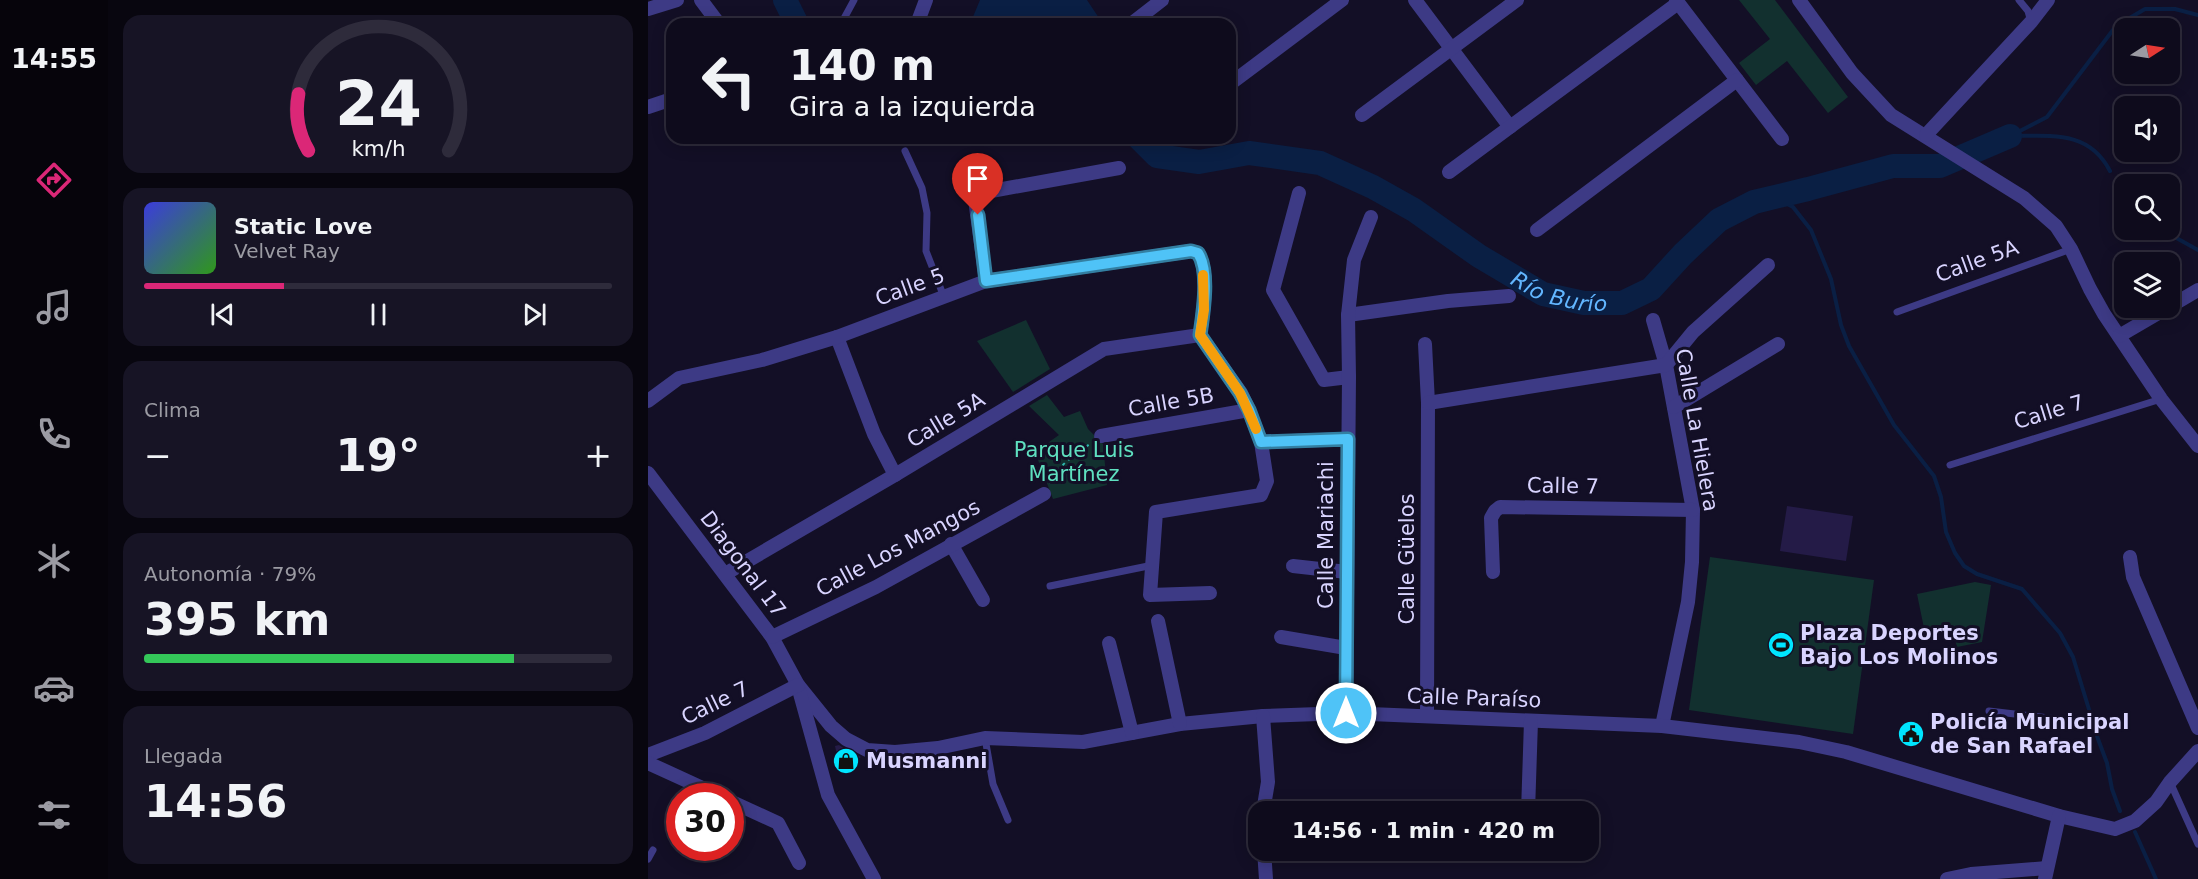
<!DOCTYPE html>
<html lang="es">
<head>
<meta charset="utf-8">
<style>
	body { margin:0; font-family:"DejaVu Sans",sans-serif; background:#171425; color:#f1f3f6; height:100vh; display:flex; flex-direction:column; font-size:22px; white-space:nowrap }
	* { box-sizing:border-box; margin:0 }
	p { font-size:20px; color:#9b9ba3 }
	.icon { flex:none; width:33px; height:33px; fill:none; stroke:currentColor; stroke-width:2; stroke-linecap:round; stroke-linejoin:round }
	.map { position:relative; flex:1; overflow:hidden }
	.sheet { display:flex; flex-direction:column; gap:15px; padding:15px; background:#08060f; width:540px }
	.sheet>* { flex:none }
	.top-card { position:absolute; left:18px; top:18px; width:570px; height:126px; border-radius:18px; box-shadow:0 3px 15px #0003,0 0 0 2px #2e2b3b; background:#0e0b1c; color:#f1f3f6; overflow:hidden }
	.needle { width:39px; rotate:78deg }
	.tools { position:absolute; left:1466px; top:18px; display:grid; gap:12px }
	.tools a { display:grid; place-items:center; width:66px; height:66px; border-radius:12px; background:#0e0b1c; box-shadow:0 3px 15px #0003,0 0 0 2px #2e2b3b; font-size:30px }
	.speed { position:absolute; left:18px; top:783px; display:flex; gap:12px; font-size:30px; font-weight:700; text-align:center }
	.speed>* { display:grid; place-content:center; width:78px; height:78px; border-radius:50%; background:#0e0b1c; box-shadow:0 3px 15px #0003,0 0 0 2px #2e2b3b; line-height:1 }
	.speed .limit { border:9px solid #d22; background:#fff; color:#111 }
	.pin { position:absolute; display:grid; place-items:center; width:51px; height:51px; color:#fff; margin:-62px -26px; border-radius:50% 50% 50% 0; rotate:-45deg; box-shadow:0 0 6px #0007 }
	.pin .icon { rotate:45deg }
	.me { position:absolute; width:66px; margin:-33px; rotate:0deg; stroke-linejoin:round; filter:drop-shadow(0 0 4px #0008) }
	.turn { display:flex; align-items:center; gap:21px; height:126px; padding:0 24px; font-size:27px }
	.turn .icon { width:78px; height:78px; stroke-width:2.5 }
	.turn b { display:block; font-size:42px; line-height:51px }
	.big { font-size:45px; font-weight:600; line-height:1.1 }
	.sheet .tile { flex:1; display:flex; flex-direction:column; justify-content:center; gap:9px; min-width:0; padding:0 21px; border-radius:18px; background:#171425 }
	.sheet .dial { align-items:center; gap:0 }
	.dial svg { height:156px; overflow:visible; fill:none; stroke:#2e2b3b; stroke-width:7; stroke-linecap:round; text-anchor:middle }
	.dial text { fill:#f1f3f6; stroke:none }
	.song { display:flex; align-items:center; gap:18px }
	.cover { width:72px; height:72px; border-radius:9px; background:linear-gradient(135deg,hsl(240 70% 55%),hsl(110 70% 35%)) }
	.played { height:6px; border-radius:3px; background:linear-gradient(90deg,#db2777 30%,#2e2b3b 30%) }
	.keys { display:flex; justify-content:space-around; direction:ltr }
	.heat { display:flex; justify-content:space-between; align-items:center; font-size:33px; direction:ltr }
	.charge { height:9px; border-radius:4px; background:linear-gradient(90deg,#34c759 79%,#2e2b3b 0) }
	.trip { position:absolute; left:600px; top:801px; width:351px; height:60px; border-radius:18px; background:#0e0b1c; box-shadow:0 3px 15px #0003,0 0 0 2px #2e2b3b; font-weight:600; line-height:60px; text-align:center }
	main { display:flex; flex:1; min-height:0 }
	.menu { display:flex; flex-direction:column; width:108px; justify-content:space-around; align-items:center; background:#06040b; color:#9b9ba3 }
	.menu .icon { width:42px; height:42px }
	.menu .active { color:#db2777 }
	.menu b { font-size:27px; color:#f1f3f6 }
	.map>svg:first-child { display:block }
</style>
</head>
<body>
<main>
<nav class="menu">
<b>14:55</b>
<svg class="icon active" aria-label="directions" viewBox="0 0 24 24"><path d="M12 3l9 9-9 9-9-9zM9 14v-3h6M13 9l2 2-2 2"/></svg>
<svg class="icon" aria-label="music" viewBox="0 0 24 24"><path d="M9 18V5l10-2v13"/><circle cx="6" cy="18" r="3"/><circle cx="16" cy="16" r="3"/></svg>
<svg class="icon" aria-label="phone" viewBox="0 0 24 24"><path d="M5 4h4l2 5-3 2q2 4 5 5l2-3 5 2v4C11 20 4 13 5 4z"/></svg>
<svg class="icon" aria-label="climate" viewBox="0 0 24 24"><path d="M12 3v18M4 7l16 10M4 17L20 7"/></svg>
<svg class="icon" aria-label="car" viewBox="0 0 24 24"><path d="M5 17H2v-5l4-1 3-4h7l3 4 3 1v5h-3M9 17h6M6 11h13"/><circle cx="7" cy="17" r="2"/><circle cx="17" cy="17" r="2"/></svg>
<svg class="icon" aria-label="filters" viewBox="0 0 24 24"><path d="M4 7h16M4 17h16"/><circle cx="9" cy="7" r="2"/><circle cx="15" cy="17" r="2"/></svg>
</nav>
<section class="sheet">
<div class="tile dial"><svg viewBox="0 0 100 80">
<path d="M14 69A42 42 0 1 1 86 69"/>
<path d="M14 69A42 42 0 0 1 9 40" stroke="#db2777"/>
<text x="50" y="56" font-size="32" font-weight="700">24</text>
<text x="50" y="72" font-size="11">km/h</text>
</svg></div>
<div class="tile">
<div class="song"><i class="cover"></i><div><b>Static Love</b><p>Velvet Ray</p></div></div>
<div class="played"></div>
<div class="keys"><svg class="icon" aria-label="previous" viewBox="0 0 24 24"><path d="M18 5L8 12l10 7zM5 5v14"/></svg><svg class="icon" aria-label="pause" viewBox="0 0 24 24"><path d="M8 5v14M16 5v14"/></svg><svg class="icon" aria-label="next" viewBox="0 0 24 24"><path d="M6 5l10 7-10 7zM19 5v14"/></svg></div>
</div>
<div class="tile"><p>Clima</p>
<div class="heat"><a>−</a><b class="big">19°</b><a>+</a></div>
</div>
<div class="tile"><p>Autonomía · 79%</p><b class="big">395 km</b><div class="charge"></div></div>
<div class="tile"><p>Llegada</p><b class="big">14:56</b></div>
</section>
<div class="map">
<svg width="1550" height="879" viewBox="0 0 1550 879">
	<rect width="100%" height="100%" fill="#130f26"/>
	<!-- green -->
	<g fill="#12302f">
		<path d="M1091,0H1127L1200,97L1180,113L1139,61L1108,85L1091,63L1122,39Z"/>
		<path d="M378,320L402,369L365,392L329,341Z"/>
		<path d="M399,395L416,417L432,411L440,429L455,444L459,485L405,499L387,452L411,435L381,406Z"/>
		<path d="M1062,557L1226,580L1205,734L1041,710Z"/>
		<path d="M1327,582L1343,585L1334,642L1309,647L1304,628L1277,633L1269,594Z"/>
	</g>
	<!-- water -->
	<path fill="#0a1f44" d="M332,0H439L455,24H322Z"/>
	<g fill="none" stroke-linecap="round" stroke-linejoin="round">
		<!-- stream -->
		<g stroke="#0a1f44" stroke-width="4">
			<path d="M1362,136L1399,117L1468,26L1497,9H1527L1550,15"/>
			<path d="M1363,136C1403,136 1441,130 1462,171"/>
			<path d="M1471,190L1476,196"/>
			<path d="M1126,197L1145,207L1163,230L1183,279L1193,325L1201,346L1246,425L1286,476L1293,497L1298,532L1307,553L1316,566L1329,574L1374,589L1412,633L1425,657L1450,739L1459,763L1464,789L1472,811"/>
			<path d="M1514,230L1550,250"/>
			<path d="M1487,832L1508,879"/>
		</g>
		<!-- river -->
		<g stroke="#0a1f44" stroke-width="24">
			<path d="M137,0L149,24"/>
			<path id="s1" d="M491,138L509,156L551,162L601,153L672,163L725,187L766,210L831,256L895,294L936,303H974L1003,289L1035,254L1071,220L1106,202L1160,189L1245,166H1292L1362,136"/>
		</g>
	</g>
	<!-- building -->
	<g fill="#241b47">
		<path d="M1139,506L1205,516L1198,561L1132,551Z"/>
		<path d="M191,745L194,747L213,757L192,769L187,746Z"/>
	</g>
	<g fill="none" stroke-linecap="round" stroke-linejoin="round">
		<!-- path -->
		<path stroke="#2fb8b0" stroke-width="2" stroke-dasharray="3 4.5" stroke-linecap="butt" d="M401,483C410,466 426,455 442,444"/>
		<!-- lane -->
		<g stroke="#3d3a85" stroke-width="7">
			<path d="M1371,0L1380,11L1383,22"/>
			<path d="M193,24L206,0"/>
			<path d="M257,151L274,188L279,213L278,251L296,297"/>
			<path d="M1249,312L1423,249"/>
			<path d="M1302,465L1513,399"/>
			<path d="M402,586L505,565"/>
			<path d="M1341,711L1410,719"/>
			<path d="M337,738L345,784L360,820"/>
			<path d="M1522,782L1550,844"/>
			<path d="M0,859L5,850"/>
		</g>
		<!-- street -->
		<g stroke="#3d3a85" stroke-width="14">
			<path d="M53,0L71,24"/>
			<path d="M767,0L862,127"/>
			<path d="M1028,0L1134,139"/>
			<path d="M1151,0L1204,73L1243,115L1376,198L1408,226L1423,249L1442,289L1456,314L1513,399L1550,446"/>
			<path d="M0,9L29,0"/>
			<path d="M269,24L278,0"/>
			<path d="M483,24L514,0"/>
			<path d="M582,84L694,0"/>
			<path d="M0,107L24,99"/>
			<path d="M714,115L869,0"/>
			<path d="M1278,135L1383,22L1400,0"/>
			<path d="M801,172L1030,3"/>
			<path d="M324,177L338,281"/>
			<path d="M651,193L625,290L676,380L701,377"/>
			<path d="M327,194L471,168"/>
			<path d="M889,230L1089,80"/>
			<path d="M1521,307L1550,290"/>
			<path d="M700,315L800,301L861,296"/>
			<path d="M1005,320L1018,365L1045,510L1044,562L1040,602L1014,726"/>
			<path d="M1471,336L1519,308"/>
			<path d="M189,337L226,434L247,475"/>
			<path d="M777,344L780,403L779,716"/>
			<path d="M0,401L31,378L114,360L189,337L338,281L543,251L550,253C562,271 555,314 552,335L593,393L601,410L613,442L619,481L613,495L508,512L502,595L562,593"/>
			<path d="M780,403L1018,365L1045,332L1120,265"/>
			<path d="M1026,407L1130,344"/>
			<path d="M453,436L601,410"/>
			<path d="M613,442L700,439"/>
			<path d="M0,473L124,637L150,685L183,726L198,739L219,750L247,752L290,748L337,738L435,742L532,724L615,716L698,713L1014,726L1151,742L1198,752L1411,816L1467,829L1487,821L1508,802L1522,782L1550,751"/>
			<path d="M303,544L335,600"/>
			<path d="M1482,557L1485,577L1550,728"/>
			<path d="M645,566L699,572"/>
			<path d="M845,572L843,518L847,511L852,507L1045,510"/>
			<path d="M77,574L247,475L456,349L552,335"/>
			<path d="M510,621L532,724"/>
			<path d="M124,637L228,587L396,494"/>
			<path d="M633,637L698,648"/>
			<path d="M461,643L484,733"/>
			<path d="M151,690L180,795L226,879"/>
			<path d="M698,713L701,377L700,315L706,260L723,217"/>
			<path d="M0,755L57,733L150,685"/>
			<path d="M0,763L72,796"/>
			<path d="M82,801L130,823L151,863"/>
			<path d="M615,812L620,782L615,716"/>
			<path d="M880,812L883,721"/>
			<path d="M616,850L618,879"/>
			<path d="M1299,879L1323,874L1399,868"/>
			<path d="M1397,879L1411,816"/>
		</g>
	</g>
	<g fill="none" stroke-linecap="round" stroke-linejoin="round">
		<!-- route casing -->
		<g stroke="#337fa1" stroke-width="15">
			<path id="route" d="M330,215L338,281L543,251L550,253C562,271 555,314 552,335L592,393L601,410L613,442L700,439L698,713"/>
		</g>
		<!-- route -->
		<use href="#route" stroke="#4fc3f7" stroke-width="10"/>
		<!-- slow -->
		<path stroke="#f59e0b" stroke-width="10" d="M555,275L556,310L552,335L592,393L608,429"/>
	</g>
	<!-- icons -->
	<defs>
		<g id="stadium-disc" transform="scale(1.35)"><circle r="9.5" fill="#00e5ff" stroke="#130f26"/><path d="M0-5a6.5 5 0 1 0 0 10a6.5 5 0 1 0 0-10ZM-3.5-1.8h7v3.6h-7Z" fill="#111"/></g>
		<g id="civic-disc" transform="scale(1.35)"><circle r="9.5" fill="#00e5ff" stroke="#130f26"/><path d="M-.6-6.5H3V-4.5H.6V-3L4-1V1h2V6H-6V1h2V-1L-.6-3ZM-1.2 2.5V6h2.4V2.5Z" fill="#111"/></g>
		<g id="shop-disc" transform="scale(1.35)"><circle r="9.5" fill="#00e5ff" stroke="#130f26"/><path d="M-5-2.5h2.3a2.7 3.5 0 0 1 5.4 0H5L5.5 6h-11ZM-1.5-2.5h3a1.5 2.3 0 0 0-3 0Z" fill="#111"/></g>
	</defs>
	<g fill-rule="evenodd">
		<use href="#stadium-disc" x="1133" y="645"/>
		<use href="#civic-disc" x="1263" y="734"/>
		<use href="#shop-disc" x="198" y="761"/>
	</g>
	<g text-anchor="middle" dominant-baseline="central" stroke-width="6" stroke-linejoin="round" paint-order="stroke">
		<!-- street labels -->
		<g font-size="21" fill="#d9d4ff" stroke="#130f26">
			<text transform="translate(1329 261) rotate(-20)">Calle 5A</text>
			<text transform="translate(262 287) rotate(-20)">Calle 5</text>
			<text transform="translate(523 402) rotate(-10)">Calle 5B</text>
			<text transform="translate(1401 412) rotate(-17)">Calle 7</text>
			<text transform="translate(298 420) rotate(-31)">Calle 5A</text>
			<text transform="translate(1049 430) rotate(80)">Calle La Hielera</text>
			<text transform="translate(915 486) rotate(1)">Calle 7</text>
			<text transform="translate(678 535) rotate(-90)">Calle Mariachi</text>
			<text transform="translate(250 548) rotate(-28)">Calle Los Mangos</text>
			<text transform="translate(759 559) rotate(-90)">Calle Güelos</text>
			<text transform="translate(95 564) rotate(53)">Diagonal 17</text>
			<text transform="translate(826 698) rotate(2)">Calle Paraíso</text>
			<text transform="translate(67 703) rotate(-26)">Calle 7</text>
		</g>
		<!-- park labels -->
		<g font-size="21" fill="#5fe0c0" stroke="#130f26">
			<text x="426" y="450">Parque Luis<tspan x="426" dy="24">Martínez</tspan></text>
		</g>
		<!-- poi labels -->
		<g font-size="21" font-weight="bold" fill="#d9d4ff" stroke="#130f26" text-anchor="start">
			<text x="1152" y="633">Plaza Deportes<tspan x="1152" dy="24">Bajo Los Molinos</tspan></text>
			<text x="1282" y="722">Policía Municipal<tspan x="1282" dy="24">de San Rafael</tspan></text>
			<text x="218" y="761">Musmanni</text>
		</g>
		<!-- water labels -->
		<g font-size="22" font-style="italic" fill="#62b6ff" stroke="#130f26">
			<text stroke="none"><textPath href="#s1" startOffset="465">Río Burío</textPath></text>
		</g>
	</g>
</svg>
<div class="tools">
<a><svg class="needle" viewBox="-14 -14 28 28"><path d="M0-13l5 13h-10z" fill="#e53935"/><path d="M0 13l5-13h-10z" fill="#9b9ba3"/></svg></a>
<a><svg class="icon" aria-label="sound" viewBox="0 0 24 24"><path d="M4 9h4l5-4v14l-5-4H4zM17 9q2 3 0 6"/></svg></a>
<a><svg class="icon" aria-label="search" viewBox="0 0 24 24"><circle cx="10" cy="10" r="6"/><path d="M15 15l6 6"/></svg></a>
<a><svg class="icon" aria-label="layers" viewBox="0 0 24 24"><path d="M12 4l9 5-9 5-9-5zM3 14l9 5 9-5"/></svg></a>
</div>
<div class="speed"><div class="limit">30</div></div>
<div class="pin" style="left:330px;top:215px;background:#d93025"><svg class="icon" aria-label="arrive" viewBox="0 0 24 24"><path d="M6 21V4h12l-3 4 3 4H6"/></svg></div>
<svg class="me" style="left:698px;top:713px" viewBox="-20 -20 40 40"><circle r="17" fill="#4fc3f7" stroke="#fff" stroke-width="3"/><path d="M0-11L8 9 0 5-8 9z" fill="#fff"/></svg>
<div class="trip">14:56 · 1 min · 420 m</div>
<div class="top-card">
<div class="turn"><svg class="icon" aria-label="left" viewBox="0 0 24 24"><path d="M17 20v-9H6M10 6l-5 5 5 5"/></svg><div><b>140 m</b>Gira a la izquierda</div></div>
</div>
</div>
</main>
</body>
</html>
